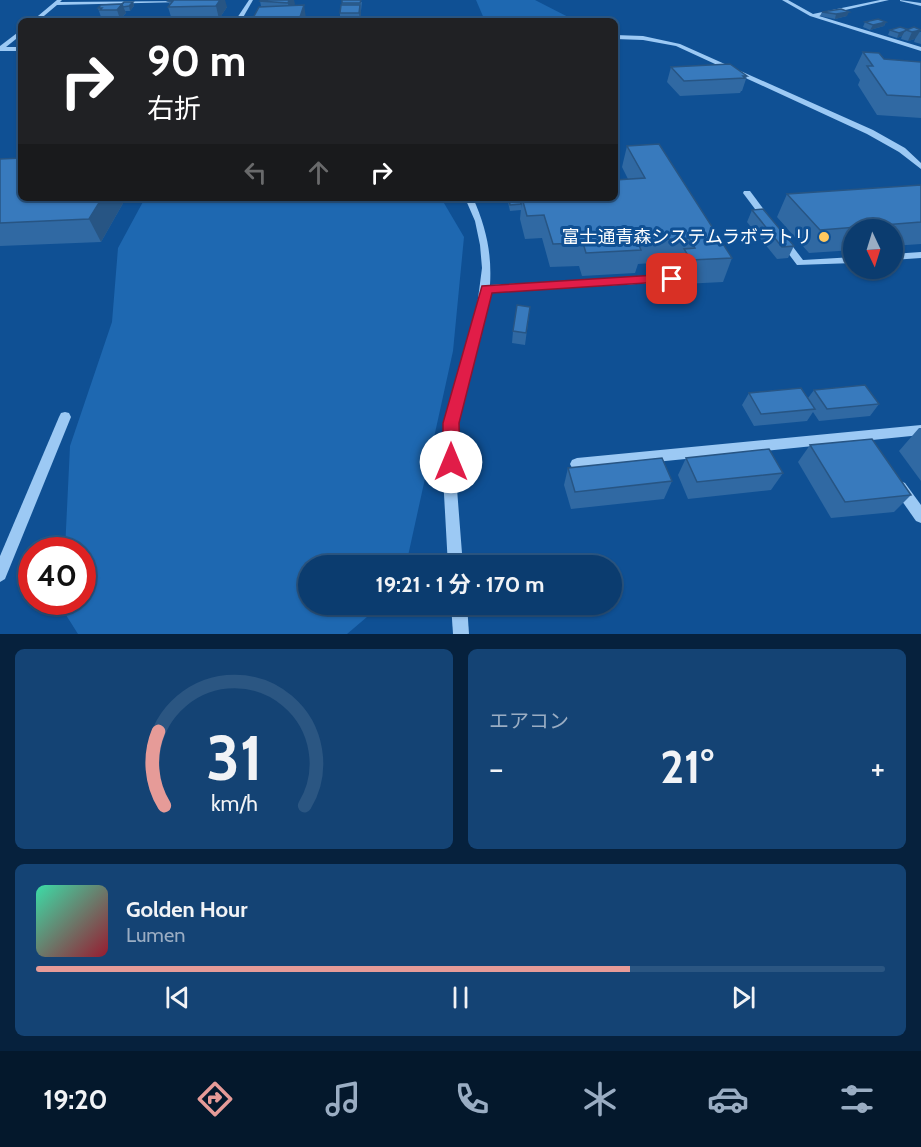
<!DOCTYPE html>
<html lang="ja">
<head>
<meta charset="utf-8">
<style>
	body { margin:0; font-family:Cabin,"Noto Sans JP",sans-serif; background:#144374; color:#f1f3f6; height:100vh; display:flex; flex-direction:column; font-size:22px; white-space:nowrap }
	* { box-sizing:border-box; margin:0 }
	p { font-size:20px; color:#9aadc3 }
	.icon { flex:none; width:33px; height:33px; fill:none; stroke:currentColor; stroke-width:2; stroke-linecap:round; stroke-linejoin:round }
	.map { position:relative; height:634px; overflow:hidden }
	.drawer { display:flex; flex-direction:column; gap:15px; padding:15px; background:#06213d; flex:1 }
	.drawer>* { flex:none }
	.banner { position:absolute; left:18px; top:18px; width:600px; height:183px; border-radius:9px; box-shadow:0 2px 4px #0004,0 0 0 2px #2b5682; background:#202124; color:#fff; overflow:hidden }
	.needle { width:39px; rotate:176deg }
	.tools { position:absolute; left:843px; top:219px; display:grid; gap:12px }
	.tools a { display:grid; place-items:center; width:60px; height:60px; border-radius:50%; background:#0b3c6f; box-shadow:0 2px 4px #0004,0 0 0 2px #2b5682; font-size:30px }
	.speed { position:absolute; left:18px; top:537px; display:flex; gap:12px; font-size:30px; font-weight:700; text-align:center }
	.speed>* { display:grid; place-content:center; width:78px; height:78px; border-radius:50%; background:#0b3c6f; box-shadow:0 2px 4px #0004,0 0 0 2px #2b5682; line-height:1 }
	.speed .limit { border:9px solid #d22; background:#fff; color:#111 }
	.pin { position:absolute; display:grid; place-items:center; width:51px; height:51px; color:#fff; margin:-26px; border-radius:12px; box-shadow:0 3px 9px #0006 }
	.me { position:absolute; width:66px; margin:-33px; rotate:0deg; stroke-linejoin:round; filter:drop-shadow(0 0 4px #0008) }
	.turn { display:flex; align-items:center; gap:21px; height:126px; padding:0 30px; font-size:27px }
	.turn .icon { width:78px; height:78px; stroke-width:2.5 }
	.turn b { display:block; font-size:42px; line-height:51px }
	.lanes { display:flex; align-items:center; height:57px; padding:0 30px; background:#0003; justify-content:center; gap:30px; direction:ltr }
	.lanes .off { opacity:.35 }
	.big { font-size:45px; font-weight:700; line-height:1.1 }
	.drawer .card { flex:1; display:flex; flex-direction:column; justify-content:center; gap:9px; min-width:0; padding:0 21px; border-radius:9px; background:#144374 }
	.drawer .dial { align-items:center; gap:0 }
	.dial svg { height:156px; overflow:visible; fill:none; stroke:#2b5682; stroke-width:7; stroke-linecap:round; text-anchor:middle }
	.dial text { fill:#f1f3f6; stroke:none }
	.song { display:flex; align-items:center; gap:18px }
	.cover { width:72px; height:72px; border-radius:9px; background:linear-gradient(135deg,hsl(160 70% 55%),hsl(350 70% 35%)) }
	.played { height:6px; border-radius:3px; background:linear-gradient(90deg,#e69b98 70%,#2b5682 70%) }
	.keys { display:flex; justify-content:space-around; direction:ltr }
	.heat { display:flex; justify-content:space-between; align-items:center; font-size:33px; direction:ltr }
	.drawer .tiles { flex:1; display:grid; gap:15px; grid-template-columns:1fr 1fr }
	.card:last-child { grid-column:span 2 }
	.trip { position:absolute; left:298px; top:555px; width:324px; height:60px; border-radius:30px; background:#0b3c6f; box-shadow:0 2px 4px #0004,0 0 0 2px #2b5682; font-weight:700; line-height:60px; text-align:center }
	.tab-bar { display:flex; height:96px; justify-content:space-around; align-items:center; background:#04182c; color:#9aadc3 }
	.tab-bar .icon { width:42px; height:42px }
	.tab-bar .current { color:#e69b98 }
	.tab-bar b { font-size:27px; color:#f1f3f6 }
	.map>svg:first-child { display:block }
</style>
</head>
<body>
<div class="map">
<svg width="921" height="634" viewBox="0 0 921 634">
	<rect width="100%" height="100%" fill="#0f5094"/>
	<!-- green -->
	<g fill="#1e68b1">
		<path d="M476,0H535L576,21H485Z"/>
		<path d="M145,198H441L464,237L453,351L406,565L309,566V604L381,605L347,634H78L61,607L62,602H82V550H65L70,446L112,322L118,248Z"/>
	</g>
	<g fill="none" stroke-linecap="round" stroke-linejoin="round">
		<!-- minor -->
		<g fill="#9cc9f4" fill-rule="evenodd">
			<path d="M57,0H62L60,2L185,1L183,2L57,5L38,21H32Z"/>
			<path d="M249,0H253L241,21H235Z"/>
			<path d="M782,0H788L813,14L880,0H889L819,16L921,47V51L810,16Z"/>
			<path d="M900,0L921,3V6L900,1Z"/>
			<path d="M21,30V35L6,47H21V51H0V46Z"/>
			<path d="M615,35L643,36L680,44L873,130L905,148L921,163V169L899,152L867,134L676,46L643,40L615,39Z"/>
			<path d="M744,191H750L771,219L770,221H764L743,193Z"/>
			<path d="M465,198H473C486,227 492,253 490,285L672,276L677,279L672,282L490,292L481,337L457,424L456,476L463,566H448L443,476L445,424L476,314L482,268L480,245L475,221Z"/>
			<path d="M784,238L787,239L803,260L854,257V263L797,265L779,241Z"/>
			<path d="M921,252V258L892,260V254Z"/>
			<path d="M65,412L69,413L71,417L5,579L0,582V556L59,417L61,413Z"/>
			<path d="M921,425V435L577,470L572,468L570,464L572,460L577,458Z"/>
			<path d="M900,481L905,483L921,505V523L916,521L895,491L893,487L895,483Z"/>
			<path d="M451,604H467L469,634H453Z"/>
		</g>
	</g>
	<!-- wall -->
	<g fill="#3069a3">
		<path d="M169,0L227,7L219,19L172,20L168,7L170,5L168,1Z"/>
		<path d="M261,0H294V6L306,18L305,21H254L253,18L261,6L260,1Z"/>
		<path d="M133,2L134,6L130,11H125L126,13L120,19H103L102,17H101L98,8Z"/>
		<path d="M362,2L360,19L340,20V13L342,3Z"/>
		<path d="M822,12L847,16L835,19L820,16Z"/>
		<path d="M865,22H886L884,26L870,30L863,27Z"/>
		<path d="M900,27L921,32V44L914,42L915,39L908,41L901,39L902,36L897,38L888,35L890,30Z"/>
		<path d="M863,52L884,59L921,62V118L877,115L858,85L860,80L854,71Z"/>
		<path d="M671,67L747,76L742,91H741L740,93L680,96L667,82Z"/>
		<path d="M627,146L732,258L723,282L683,284L677,272L680,261L638,264L635,273L582,276L579,266L550,267L542,238L525,239L520,219L522,198H615L628,179L622,167Z"/>
		<path d="M0,159L126,198L101,242L0,246Z"/>
		<path d="M921,185V244L892,246V230H854V250L809,253L777,217L787,194Z"/>
		<path d="M508,198H519L521,204V210L510,211L508,202Z"/>
		<path d="M752,210L794,246L788,258L777,259L747,222Z"/>
		<path d="M530,307L525,345L512,343L513,331Z"/>
		<path d="M814,390L879,404L870,416L819,421L813,412L807,421L754,426L742,405L749,393L808,398Z"/>
		<path d="M919,428H921V481L899,451Z"/>
		<path d="M810,445L911,495L894,512L831,518L798,462Z"/>
		<path d="M686,458L783,473L771,490L688,499L678,475Z"/>
		<path d="M568,468L672,481L664,499L571,509L564,485Z"/>
	</g>
	<!-- shaded-wall -->
	<g fill="#275584">
		<path d="M220,0H225L227,7L219,19L216,6Z"/>
		<path d="M289,0H294L295,4L290,16L288,3Z"/>
		<path d="M133,2L134,6L130,11L129,6Z"/>
		<path d="M122,4L126,13L120,19L117,10Z"/>
		<path d="M304,5L306,18L305,21H301L300,17Z"/>
		<path d="M360,5L361,13L360,21L359,13Z"/>
		<path d="M849,12L847,16L835,19L836,14Z"/>
		<path d="M886,22L884,26L870,30L873,25Z"/>
		<path d="M921,30L915,39L908,41L912,32Z"/>
		<path d="M905,31L902,36L897,38L899,33Z"/>
		<path d="M102,198H126L101,242L89,219Z"/>
	</g>
	<!-- building -->
	<g fill="#387abd" stroke="#275584" stroke-width="1.5">
		<path d="M169,0H220L216,6L168,7L173,1H168Z"/>
		<path d="M261,0H289L288,3L260,1Z"/>
		<path d="M342,0H361L360,3H342Z"/>
		<path d="M124,2H133L129,6L123,7L122,4L120,7Z"/>
		<path d="M122,4L117,10H100L102,8H98L101,5Z"/>
		<path d="M304,5L300,17L253,18L259,7Z"/>
		<path d="M341,5H360L359,13H340Z"/>
		<path d="M841,9L849,12L836,14L822,12Z"/>
		<path d="M383,19V21H333V20Z"/>
		<path d="M878,19L886,22L873,25L865,22Z"/>
		<path d="M900,27L907,29L905,31L899,33L890,30Z"/>
		<path d="M914,27L921,30L912,32L906,30Z"/>
		<path d="M863,52L879,53L884,59L921,62V97L887,95L867,66H873Z"/>
		<path d="M730,64L747,76H743L745,78L684,81L671,67Z"/>
		<path d="M659,144L732,258L691,260L684,249L695,248L689,238L637,241L641,250L586,253L583,243L553,244L544,215L527,216L522,198H615V180L645,178L627,146Z"/>
		<path d="M21,158V198H102L89,219L0,223V159Z"/>
		<path d="M921,185V222L820,230L787,194Z"/>
		<path d="M509,198H519L521,204L510,205Z"/>
		<path d="M763,209L794,246L782,247L752,210Z"/>
		<path d="M517,305L530,307L526,333L513,331Z"/>
		<path d="M865,385L879,404L827,409L814,390Z"/>
		<path d="M801,388L815,409L761,414L749,393Z"/>
		<path d="M872,439L911,495L845,502L810,445Z"/>
		<path d="M769,449L783,473L697,482L686,458Z"/>
		<path d="M662,458L672,481L575,492L568,468Z"/>
	</g>
	<!-- route -->
	<path fill="#e11d48" stroke="#92132f" stroke-width="1.5" d="M672,274L678,279L676,281L492,293L459,423L460,462L457,467L451,469L445,467L443,462V423L482,286Z"/>
	<!-- markers -->
	<circle fill="#ffc85f" stroke="#0f5094" stroke-width="2" cx="824" cy="237" r="6"/>
	<g text-anchor="middle" dominant-baseline="central" stroke-width="6" stroke-linejoin="round" paint-order="stroke">
		<!-- poi labels -->
		<g font-size="18" fill="#fff" stroke="#0f5094" text-anchor="end">
			<text x="812" y="237">富士通青森システムラボラトリ</text>
		</g>
	</g>
</svg>
<div class="tools">
<a><svg class="needle" viewBox="-14 -14 28 28"><path d="M0-13l5 13h-10z" fill="#e53935"/><path d="M0 13l5-13h-10z" fill="#9aadc3"/></svg></a>
</div>
<div class="speed"><div class="limit">40</div></div>
<div class="pin" style="left:672px;top:279px;background:#d93025"><svg class="icon" aria-label="arrive" viewBox="0 0 24 24"><path d="M6 21V4h12l-3 4 3 4H6"/></svg></div>
<svg class="me" style="left:451px;top:462px" viewBox="-20 -20 40 40"><circle r="19" fill="#fff"/><path d="M0-13L10 11 0 6-10 11z" fill="#e11d48"/></svg>
<div class="trip">19:21 · 1 分 · 170 m</div>
<div class="banner">
<div class="turn"><svg class="icon" aria-label="right" viewBox="0 0 24 24"><path d="M7 20v-9h11M14 6l5 5-5 5"/></svg><div><b>90 m</b>右折</div></div>
<div class="lanes"><svg class="icon off" aria-label="left" viewBox="0 0 24 24"><path d="M17 20v-9H6M10 6l-5 5 5 5"/></svg><svg class="icon off" aria-label="ahead" viewBox="0 0 24 24"><path d="M12 20V5M6 11l6-6 6 6"/></svg><svg class="icon" aria-label="right" viewBox="0 0 24 24"><path d="M7 20v-9h11M14 6l5 5-5 5"/></svg></div>
</div>
</div>
<section class="drawer">
<div class="tiles">
<div class="card dial"><svg viewBox="0 0 100 80">
<path d="M14 69A42 42 0 1 1 86 69"/>
<path d="M14 69A42 42 0 0 1 11 31" stroke="#e69b98"/>
<text x="50" y="56" font-size="32" font-weight="700">31</text>
<text x="50" y="72" font-size="11">km/h</text>
</svg></div>
<div class="card"><p>エアコン</p>
<div class="heat"><a>−</a><b class="big">21°</b><a>+</a></div>
</div>
<div class="card">
<div class="song"><i class="cover"></i><div><b>Golden Hour</b><p>Lumen</p></div></div>
<div class="played"></div>
<div class="keys"><svg class="icon" aria-label="previous" viewBox="0 0 24 24"><path d="M18 5L8 12l10 7zM5 5v14"/></svg><svg class="icon" aria-label="pause" viewBox="0 0 24 24"><path d="M8 5v14M16 5v14"/></svg><svg class="icon" aria-label="next" viewBox="0 0 24 24"><path d="M6 5l10 7-10 7zM19 5v14"/></svg></div>
</div>
</div>
</section>
<nav class="tab-bar">
<b>19:20</b>
<svg class="icon current" aria-label="directions" viewBox="0 0 24 24"><path d="M12 3l9 9-9 9-9-9zM9 14v-3h6M13 9l2 2-2 2"/></svg>
<svg class="icon" aria-label="music" viewBox="0 0 24 24"><path d="M9 18V5l10-2v13"/><circle cx="6" cy="18" r="3"/><circle cx="16" cy="16" r="3"/></svg>
<svg class="icon" aria-label="phone" viewBox="0 0 24 24"><path d="M5 4h4l2 5-3 2q2 4 5 5l2-3 5 2v4C11 20 4 13 5 4z"/></svg>
<svg class="icon" aria-label="climate" viewBox="0 0 24 24"><path d="M12 3v18M4 7l16 10M4 17L20 7"/></svg>
<svg class="icon" aria-label="car" viewBox="0 0 24 24"><path d="M5 17H2v-5l4-1 3-4h7l3 4 3 1v5h-3M9 17h6M6 11h13"/><circle cx="7" cy="17" r="2"/><circle cx="17" cy="17" r="2"/></svg>
<svg class="icon" aria-label="filters" viewBox="0 0 24 24"><path d="M4 7h16M4 17h16"/><circle cx="9" cy="7" r="2"/><circle cx="15" cy="17" r="2"/></svg>
</nav>
</body>
</html>
